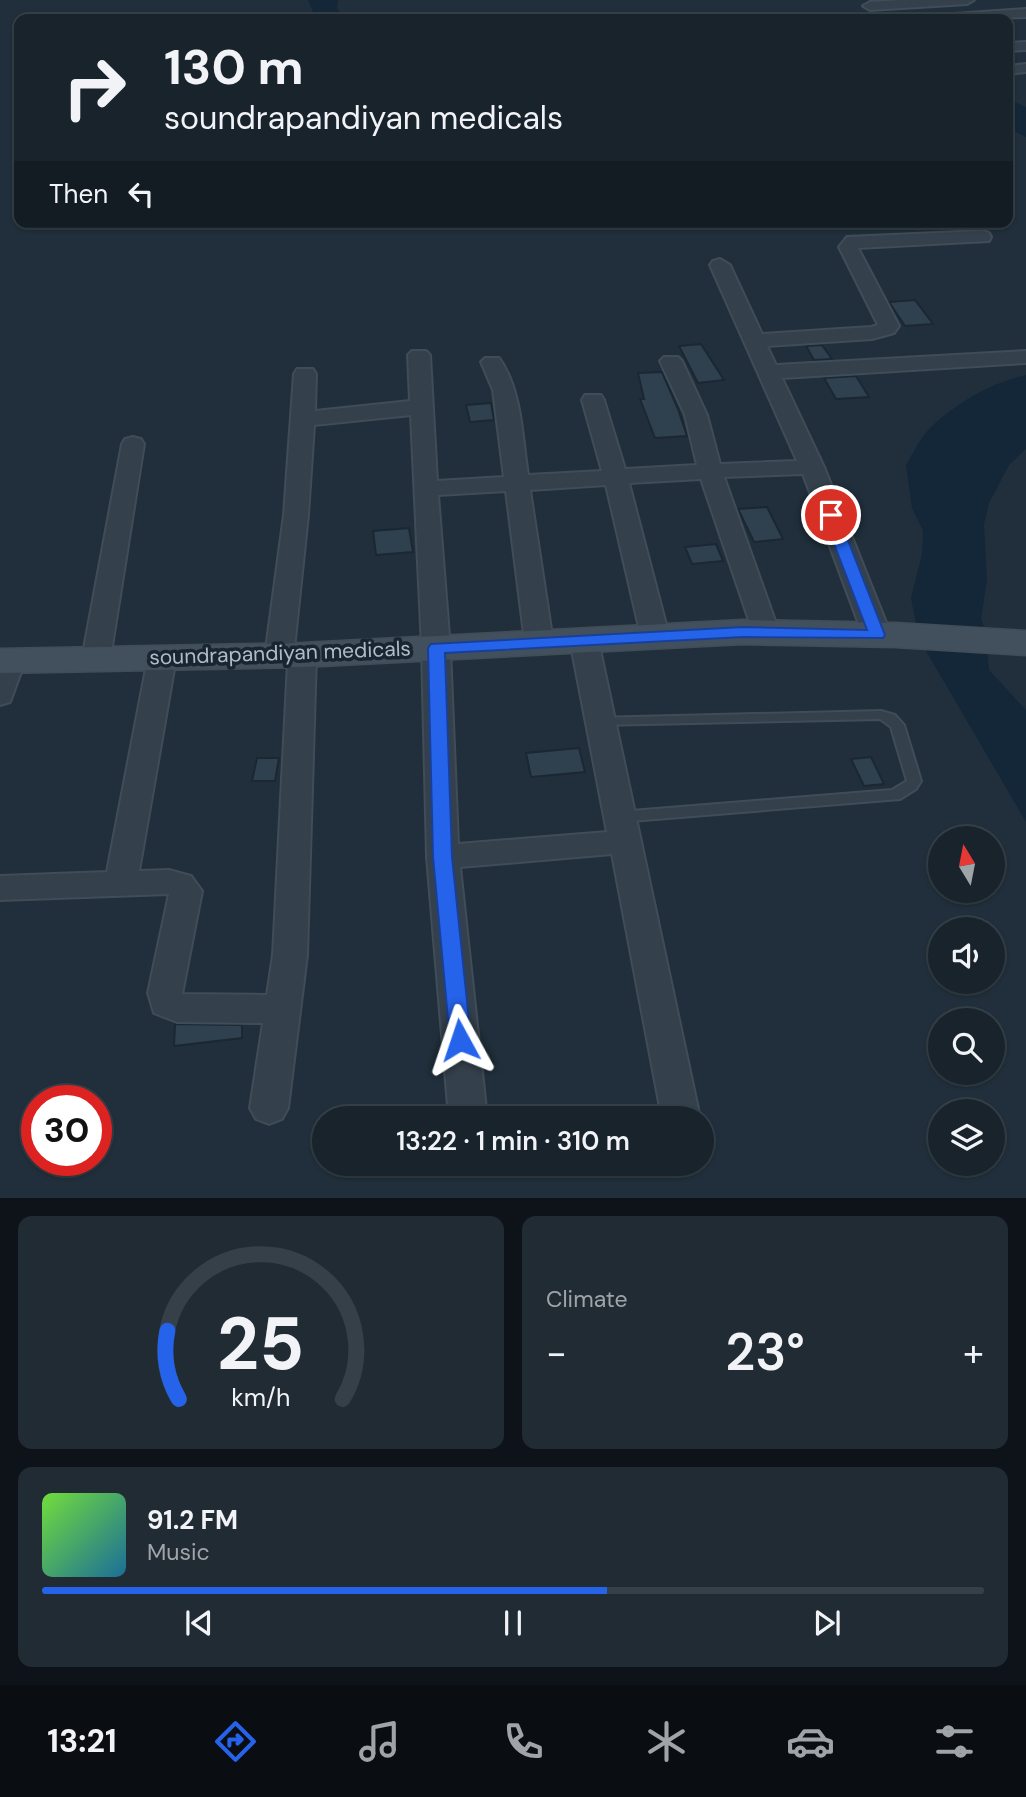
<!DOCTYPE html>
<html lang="en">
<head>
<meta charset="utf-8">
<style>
	body { margin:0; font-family:"DM Sans",sans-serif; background:#212b34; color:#f1f3f6; height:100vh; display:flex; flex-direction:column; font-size:26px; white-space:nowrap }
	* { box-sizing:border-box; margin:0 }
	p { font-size:23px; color:#9fa4a9 }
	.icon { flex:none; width:38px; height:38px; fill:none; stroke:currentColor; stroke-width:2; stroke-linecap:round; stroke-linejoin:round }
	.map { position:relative; height:1198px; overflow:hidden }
	.side { display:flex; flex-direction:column; gap:18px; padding:18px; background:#0d1318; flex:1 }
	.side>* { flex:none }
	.top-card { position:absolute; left:14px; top:14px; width:999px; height:214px; border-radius:14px; box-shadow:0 2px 5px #0004,0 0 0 2px #364048; background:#18232c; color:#f1f3f6; overflow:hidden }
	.needle { width:46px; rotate:350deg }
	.controls { position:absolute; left:928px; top:826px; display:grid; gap:14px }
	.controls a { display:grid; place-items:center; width:77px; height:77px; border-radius:50%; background:#18232c; box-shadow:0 2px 5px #0004,0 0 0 2px #364048; font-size:35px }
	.speed { position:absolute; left:21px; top:1085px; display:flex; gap:14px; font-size:35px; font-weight:700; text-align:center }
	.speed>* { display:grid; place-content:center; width:91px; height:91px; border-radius:50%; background:#18232c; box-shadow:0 2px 5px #0004,0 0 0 2px #364048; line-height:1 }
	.speed .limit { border:10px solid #d22; background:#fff; color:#111 }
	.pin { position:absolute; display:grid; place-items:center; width:60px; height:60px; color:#fff; margin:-30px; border:4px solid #fff; border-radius:50%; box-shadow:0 2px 7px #0007 }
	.me { position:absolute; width:77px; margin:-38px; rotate:355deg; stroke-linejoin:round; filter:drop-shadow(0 0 5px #0008) }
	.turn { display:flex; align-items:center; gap:24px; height:147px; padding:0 35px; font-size:32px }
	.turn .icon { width:91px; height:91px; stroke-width:2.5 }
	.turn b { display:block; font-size:49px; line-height:60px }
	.then { display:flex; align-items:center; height:66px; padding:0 35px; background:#0003; gap:14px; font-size:26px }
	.big { font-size:52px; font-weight:600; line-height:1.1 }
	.side .widget { flex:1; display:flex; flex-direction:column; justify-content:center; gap:10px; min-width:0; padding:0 24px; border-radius:14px; background:#212b34 }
	.side .dial { align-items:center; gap:0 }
	.dial svg { height:182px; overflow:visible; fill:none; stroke:#364048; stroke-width:7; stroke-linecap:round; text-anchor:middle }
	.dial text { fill:#f1f3f6; stroke:none }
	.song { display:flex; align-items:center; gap:21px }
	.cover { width:84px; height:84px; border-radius:10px; background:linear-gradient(135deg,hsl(100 70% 55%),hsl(200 70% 35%)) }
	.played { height:7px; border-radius:4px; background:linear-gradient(90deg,#2563eb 60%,#364048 60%) }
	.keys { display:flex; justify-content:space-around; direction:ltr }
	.heat { display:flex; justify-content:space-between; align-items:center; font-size:38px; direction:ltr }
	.side .tiles { flex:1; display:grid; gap:18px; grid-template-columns:1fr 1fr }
	.widget:last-child { grid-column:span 2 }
	.trip { position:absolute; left:312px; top:1106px; width:402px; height:70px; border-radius:35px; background:#18232c; box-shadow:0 2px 5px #0004,0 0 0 2px #364048; font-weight:600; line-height:70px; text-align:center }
	.dock { display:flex; height:112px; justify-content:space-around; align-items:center; background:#0a0e12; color:#9fa4a9 }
	.dock .icon { width:49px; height:49px }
	.dock .current { color:#2563eb }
	.dock b { font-size:32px; color:#f1f3f6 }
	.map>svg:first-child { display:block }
</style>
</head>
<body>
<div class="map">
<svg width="1026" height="1199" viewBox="0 0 1026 1199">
	<rect width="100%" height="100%" fill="#202f3b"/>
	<!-- water -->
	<g fill="#132739">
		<path d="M308,0H338L337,8L344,19H316Z"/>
		<path d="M1008,99L1026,107V137L1008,128Z"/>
		<path d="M1026,375V449L1009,465L989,503L984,524L987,580L981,619L986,632L989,670L1026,710V822L919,639L911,598L922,554L923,531L912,508L906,465C913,453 920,438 930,428C957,402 991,383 1026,375Z"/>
	</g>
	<!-- building -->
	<g fill="#2f414f" stroke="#1b2732" stroke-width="2">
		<path d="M915,300L933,324L905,326L889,302Z"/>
		<path d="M701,344L724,380L698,383L679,346Z"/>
		<path d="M822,345L832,359L814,360L806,346Z"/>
		<path d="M662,372L678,409L687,436L655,438L640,399H644L638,373Z"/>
		<path d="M856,376L869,397L836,399L824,378Z"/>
		<path d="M491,403L494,420L470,422L466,405Z"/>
		<path d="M767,507L783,539L754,542L738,509Z"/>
		<path d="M409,528L413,552L376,555L373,531Z"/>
		<path d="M716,544L723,561L692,564L685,547Z"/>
		<path d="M579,748L585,772L531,777L526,753Z"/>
		<path d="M871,757L884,784L864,786L851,759Z"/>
		<path d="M257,758H279L275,781H252Z"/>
		<path d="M175,1024L242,1025V1038L174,1046Z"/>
	</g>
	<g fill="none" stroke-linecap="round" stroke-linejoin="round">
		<!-- lane casing -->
		<g stroke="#404c57" stroke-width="4">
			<path id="lane" d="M881,711L895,715L904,725L921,781L916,789L900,799L619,822L614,821L612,817L614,813L619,812L892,790L907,781L891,727L880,719L599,725L594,724L592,721L594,718Z"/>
		</g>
		<!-- street casing -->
		<g stroke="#404c57" stroke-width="4">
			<g id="street">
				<path d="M901,0H974L967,4L870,10L863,6L870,2Z"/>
				<path d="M1026,9V17L933,19L940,15Z"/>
				<path d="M1026,42V50L1008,51V43Z"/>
				<path d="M1026,64V72L1008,74V66Z"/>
				<path d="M982,231L989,233L991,237L989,241L858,248L899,326L894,333L872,339L767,346L776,365L1026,351V363L782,378L824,467L891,635L887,641L877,643L867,641L863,635L803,474L724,477L779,632L776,638L766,640L756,638L753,632L701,479L629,483L669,636L665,642L655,644L645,642L641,636L606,485L530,490L553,642L549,648L539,650L529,648L525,642L506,491L438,495L450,648L458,844L607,832L570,640L574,634L584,632L594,634L598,640L700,1118H662L612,854L460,867L487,1118H449L427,857L422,648L411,415L314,425L308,515L294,649L302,646L312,649L316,655L307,955L288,1108L282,1119L269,1124L256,1119L250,1108L263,1023L177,1022L154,1013L148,993L169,894L0,900V876L107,872L148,658L152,652L162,649L172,652L176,658L139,871L169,870L191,876L202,891L182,994L267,995L273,955L288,662L279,665L269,662L265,656L284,515L294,374L297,369H313L316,374L315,411L410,401L408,355L412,351H426L430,355L437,481L504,477L493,390L481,362L485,358H499C522,390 522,437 528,475L602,471L582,400L585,395H601L604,400L625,469L697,465L685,415L660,361L664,357H678L682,361L707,415L720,464L797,461L710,265L713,261L720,259L730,265L762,334L871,327L878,325L839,247L847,237Z"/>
				<path d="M133,437L141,439L144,444L110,659L106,665L96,668L86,665L82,659L122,444L125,439Z"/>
				<path d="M11,652L21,655L25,661L10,702L0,705V657Z"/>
			</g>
		</g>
		<!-- secondary casing -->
		<g stroke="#404c57" stroke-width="3">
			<path id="secondary" d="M743,620L895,623L1026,631V655L895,647L743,644L302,667L0,673V649L302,643Z"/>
		</g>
		<!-- lane -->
		<use href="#lane" fill="#34404b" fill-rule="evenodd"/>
		<!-- street -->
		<use href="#street" fill="#34404b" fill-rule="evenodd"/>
		<!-- secondary -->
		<use href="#secondary" fill="#42505e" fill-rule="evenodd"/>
	</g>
	<!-- route -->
	<path fill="#2563eb" stroke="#184099" stroke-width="2" d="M831,511L838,515L885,635L883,638L743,637L445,653L452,857L471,1040L468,1046L460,1049L453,1046L450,1040L433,857L428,648L431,644L743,627L867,630L823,515Z"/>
	<g text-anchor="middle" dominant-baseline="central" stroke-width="7" stroke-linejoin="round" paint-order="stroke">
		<!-- street labels -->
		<g font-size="21" fill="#afbbc7" stroke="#192530">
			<text transform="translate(280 653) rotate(-2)">soundrapandiyan medicals</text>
		</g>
	</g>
</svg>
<div class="controls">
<a><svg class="needle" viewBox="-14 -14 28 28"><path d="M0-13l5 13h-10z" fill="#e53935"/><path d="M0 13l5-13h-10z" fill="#9fa4a9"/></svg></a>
<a><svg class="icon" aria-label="sound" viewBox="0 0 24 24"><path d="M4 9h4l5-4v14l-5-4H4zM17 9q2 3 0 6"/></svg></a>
<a><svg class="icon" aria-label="search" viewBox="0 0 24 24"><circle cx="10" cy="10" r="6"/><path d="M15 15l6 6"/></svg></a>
<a><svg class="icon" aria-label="layers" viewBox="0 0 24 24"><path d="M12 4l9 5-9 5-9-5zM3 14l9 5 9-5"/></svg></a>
</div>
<div class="speed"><div class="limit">30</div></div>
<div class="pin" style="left:831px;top:515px;background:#d93025"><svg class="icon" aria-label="arrive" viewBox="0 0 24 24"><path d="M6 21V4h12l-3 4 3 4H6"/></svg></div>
<svg class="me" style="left:460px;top:1040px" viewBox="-20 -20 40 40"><path d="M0-17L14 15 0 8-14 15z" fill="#2563eb" stroke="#fff" stroke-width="4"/></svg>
<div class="trip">13:22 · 1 min · 310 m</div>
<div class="top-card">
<div class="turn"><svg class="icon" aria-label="right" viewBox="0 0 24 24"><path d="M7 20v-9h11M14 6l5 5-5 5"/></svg><div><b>130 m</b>soundrapandiyan medicals</div></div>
<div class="then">Then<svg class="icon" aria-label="left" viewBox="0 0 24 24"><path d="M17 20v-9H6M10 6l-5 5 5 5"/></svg></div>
</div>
</div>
<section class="side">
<div class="tiles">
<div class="widget dial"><svg viewBox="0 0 100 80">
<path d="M14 69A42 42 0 1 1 86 69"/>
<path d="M14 69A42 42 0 0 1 9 39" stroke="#2563eb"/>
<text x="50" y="56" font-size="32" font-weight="700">25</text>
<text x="50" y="72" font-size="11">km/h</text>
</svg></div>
<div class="widget"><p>Climate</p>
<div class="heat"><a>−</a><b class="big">23°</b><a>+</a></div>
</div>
<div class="widget">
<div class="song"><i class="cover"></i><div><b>91.2 FM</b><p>Music</p></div></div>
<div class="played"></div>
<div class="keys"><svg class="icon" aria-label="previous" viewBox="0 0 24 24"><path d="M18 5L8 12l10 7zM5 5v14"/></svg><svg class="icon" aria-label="pause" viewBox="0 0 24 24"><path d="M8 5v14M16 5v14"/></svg><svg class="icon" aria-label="next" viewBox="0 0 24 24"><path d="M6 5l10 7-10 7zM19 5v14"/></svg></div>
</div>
</div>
</section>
<nav class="dock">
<b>13:21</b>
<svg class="icon current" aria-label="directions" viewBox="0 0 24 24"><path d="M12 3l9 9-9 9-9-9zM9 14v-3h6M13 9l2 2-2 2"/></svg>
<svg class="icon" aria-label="music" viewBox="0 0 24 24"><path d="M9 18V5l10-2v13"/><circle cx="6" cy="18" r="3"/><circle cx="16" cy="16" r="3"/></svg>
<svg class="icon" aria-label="phone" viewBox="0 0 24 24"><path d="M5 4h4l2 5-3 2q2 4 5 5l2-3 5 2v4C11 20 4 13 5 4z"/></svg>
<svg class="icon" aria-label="climate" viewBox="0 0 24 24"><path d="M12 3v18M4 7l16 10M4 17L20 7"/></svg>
<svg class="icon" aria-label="car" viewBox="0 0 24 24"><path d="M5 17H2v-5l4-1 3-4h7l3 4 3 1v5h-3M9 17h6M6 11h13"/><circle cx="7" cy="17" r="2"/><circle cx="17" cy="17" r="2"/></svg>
<svg class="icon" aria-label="filters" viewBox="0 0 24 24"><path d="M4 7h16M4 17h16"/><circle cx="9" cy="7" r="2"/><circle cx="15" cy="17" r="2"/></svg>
</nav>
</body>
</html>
